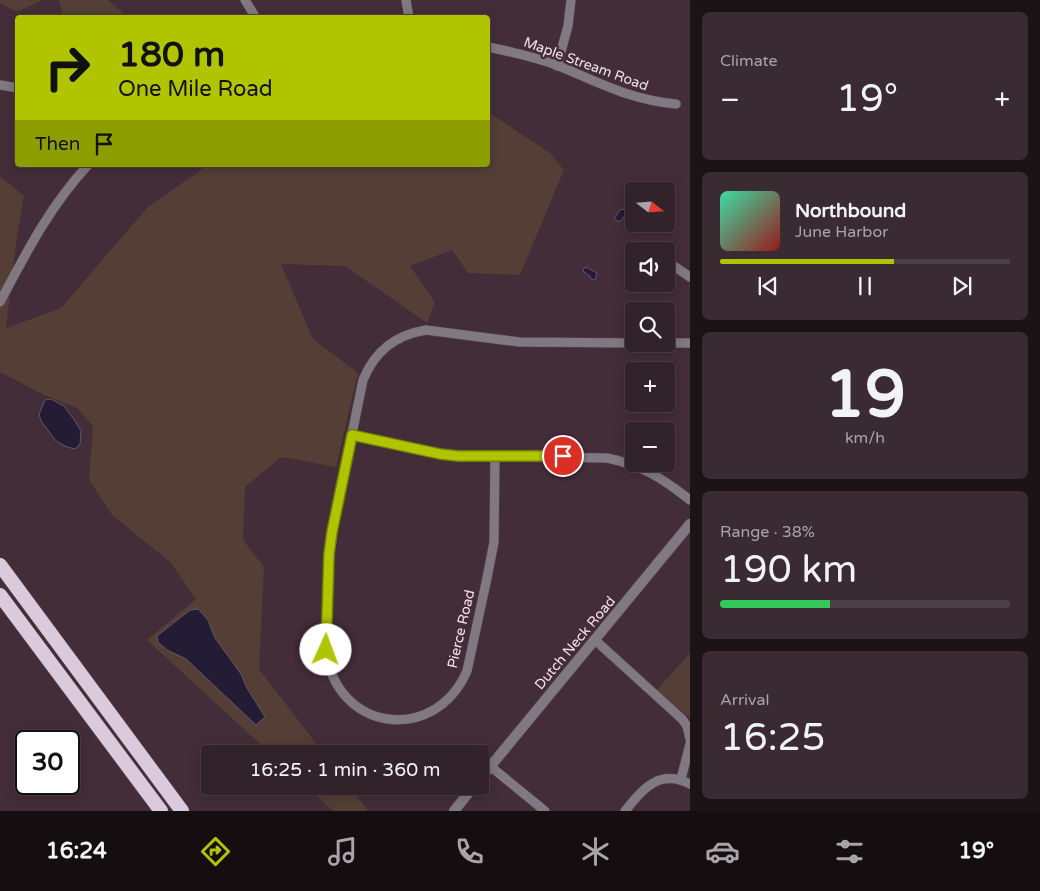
<!DOCTYPE html>
<html lang="en">
<head>
<meta charset="utf-8">
<style>
	body { margin:0; font-family:"Varela Round",sans-serif; background:#3a2a32; color:#f1f3f6; height:100vh; display:flex; flex-direction:column; font-size:19px; white-space:nowrap }
	* { box-sizing:border-box; margin:0 }
	p { font-size:16px; color:#a8a4a8 }
	.icon { flex:none; width:28px; height:28px; fill:none; stroke:currentColor; stroke-width:2; stroke-linecap:round; stroke-linejoin:round }
	.map { position:relative; flex:1; overflow:hidden }
	.panel { display:flex; flex-direction:column; gap:12px; padding:12px; background:#1c1317; width:350px }
	.panel>* { flex:none }
	.top-card { position:absolute; left:15px; top:15px; width:475px; height:152px; border-radius:5px; box-shadow:0 2px 12px #0003,0 0 0 1px #4d3f47; background:#b0c500; color:#111; overflow:hidden }
	.needle { width:32px; rotate:107deg }
	.tools { position:absolute; left:625px; top:182px; display:grid; gap:10px }
	.tools a { display:grid; place-items:center; width:50px; height:50px; border-radius:5px; background:#32222a; box-shadow:0 2px 12px #0003,0 0 0 1px #4d3f47; font-size:25px }
	.speed { position:absolute; left:15px; top:730px; display:flex; gap:10px; font-size:25px; font-weight:700; text-align:center }
	.speed>* { display:grid; place-content:center; width:65px; height:65px; border-radius:50%; background:#32222a; box-shadow:0 2px 12px #0003,0 0 0 1px #4d3f47; line-height:1 }
	.speed .limit { border:2px solid #111; border-radius:8px; background:#fff; color:#111 }
	.pin { position:absolute; display:grid; place-items:center; width:42px; height:42px; color:#fff; margin:-21px; border:2px solid #fff; border-radius:50%; box-shadow:0 1px 5px #0007 }
	.me { position:absolute; width:55px; margin:-28px; rotate:2deg; stroke-linejoin:round; filter:drop-shadow(0 0 4px #0008) }
	.turn { display:flex; align-items:center; gap:18px; height:105px; padding:0 20px; font-size:22px }
	.turn .icon { width:65px; height:65px; stroke-width:2.5 }
	.turn b { display:block; font-size:35px; line-height:42px }
	.then { display:flex; align-items:center; height:48px; padding:0 20px; background:#0003; gap:10px; font-size:19px }
	.big { font-size:38px; font-weight:600; line-height:1.1 }
	.panel .widget { flex:1; display:flex; flex-direction:column; justify-content:center; gap:8px; min-width:0; padding:0 18px; border-radius:8px; background:#3a2a32 }
	.panel .dial { align-items:center; gap:0 }
	.dial b { font-size:65px; line-height:1 }
	.song { display:flex; align-items:center; gap:15px }
	.cover { width:60px; height:60px; border-radius:8px; background:linear-gradient(135deg,hsl(160 70% 55%),hsl(0 70% 35%)) }
	.played { height:5px; border-radius:2px; background:linear-gradient(90deg,#b0c500 60%,#4d3f47 60%) }
	.keys { display:flex; justify-content:space-around; direction:ltr }
	.heat { display:flex; justify-content:space-between; align-items:center; font-size:28px; direction:ltr }
	.charge { height:8px; border-radius:4px; background:linear-gradient(90deg,#34c759 38%,#4d3f47 0) }
	.trip { position:absolute; left:201px; top:745px; width:288px; height:50px; border-radius:5px; background:#32222a; box-shadow:0 2px 12px #0003,0 0 0 1px #4d3f47; font-weight:600; line-height:50px; text-align:center }
	.dock { display:flex; height:80px; justify-content:space-around; align-items:center; background:#140e11; color:#a8a4a8 }
	.dock .icon { width:35px; height:35px }
	.dock .current { color:#b0c500 }
	.dock b { font-size:22px; color:#f1f3f6 }
	main { display:flex; flex:1; min-height:0 }
	.map>svg:first-child { display:block }
</style>
</head>
<body>
<main>
<div class="map">
<svg width="690" height="811" viewBox="0 0 690 811">
	<rect width="100%" height="100%" fill="#432d38"/>
	<!-- green -->
	<g fill="#543e36">
		<path d="M0,0H43L17,12L0,3Z"/>
		<path d="M59,0H108L128,17H66L63,16Z"/>
		<path d="M488,112L550,153L564,170L520,275L468,273L452,250L410,266L435,302L427,323L345,266L281,264L313,339L358,373L336,467L281,457L245,487L243,540L264,567L259,669L324,754H271L147,640L196,599L170,562L112,515L89,480L93,426L77,408L42,394L0,372V176L24,196L16,243L6,328L61,308L148,207L208,165H488Z"/>
		<path d="M690,653V718L656,691Z"/>
		<path d="M306,786H349L368,811H333Z"/>
	</g>
	<!-- water -->
	<g fill="#241b35" stroke="#62576b">
		<path d="M625,209L627,213L620,222L614,219L620,210Z"/>
		<path d="M586,267L597,273L595,280L591,279L590,276L584,272L583,270Z"/>
		<path d="M51,399L64,406L75,421L81,431L80,444L75,449L67,447L56,441L41,421L39,414L45,400Z"/>
		<path d="M198,609L208,620L215,638L241,674L247,688L265,717L256,725L186,659L167,650L158,642L157,636L190,610Z"/>
	</g>
	<g fill="none" stroke-linecap="round" stroke-linejoin="round">
		<!-- minor casing -->
		<g stroke="#5f4a54" stroke-width="10">
			<g id="minor">
				<path d="M245,0L256,18"/>
				<path d="M406,0L409,18"/>
				<path d="M488,47C512,52 536,57 559,66C600,83 631,100 676,104"/>
				<path d="M557,66L568,26L571,0"/>
				<path d="M0,85L18,88"/>
				<path d="M668,262L690,277"/>
				<path d="M0,302C26,253 50,206 88,165"/>
				<path d="M666,343H690"/>
				<path d="M352,435L440,454L458,456L607,458C642,465 662,478 690,500"/>
				<path d="M495,456L494,542L487,578L467,671C434,746 335,731 326,650L329,555L332,532L363,380C375,351 395,335 426,330L519,342L634,343"/>
				<path d="M595,640L682,719L687,726L690,739"/>
				<path d="M490,766L545,811"/>
				<path d="M681,779L690,744"/>
				<path d="M625,811C643,789 659,768 690,784"/>
			</g>
		</g>
		<!-- tertiary casing -->
		<g stroke="#5f4a54" stroke-width="11">
			<g id="tertiary">
				<path d="M480,779L690,524"/>
				<path d="M454,811L474,786"/>
			</g>
		</g>
		<!-- trunk casing -->
		<g stroke="#5f4a54" stroke-width="15">
			<g id="trunk">
				<path d="M0,565L182,811"/>
				<path d="M0,595L161,811"/>
			</g>
		</g>
		<!-- minor -->
		<use href="#minor" stroke="#817981" stroke-width="9"/>
		<!-- tertiary -->
		<use href="#tertiary" stroke="#817981" stroke-width="10"/>
		<!-- trunk -->
		<use href="#trunk" stroke="#dbc9dc" stroke-width="14"/>
	</g>
	<g fill="none" stroke-linecap="round" stroke-linejoin="round">
		<!-- route casing -->
		<g stroke="#728000" stroke-width="12">
			<path id="route" d="M326,650L329,554L332,532L352,435L440,454L458,456H563"/>
		</g>
		<!-- route -->
		<use href="#route" stroke="#b0c500" stroke-width="9"/>
	</g>
	<g text-anchor="middle" dominant-baseline="central" stroke-width="5" stroke-linejoin="round" paint-order="stroke">
		<!-- street labels -->
		<g font-size="14" fill="#f3e4ea" stroke="#432d38">
			<text transform="translate(586 64) rotate(20)">Maple Stream Road</text>
			<text transform="translate(461 629) rotate(-77)">Pierce Road</text>
			<text transform="translate(575 643) rotate(-50)">Dutch Neck Road</text>
		</g>
	</g>
</svg>
<div class="tools">
<a><svg class="needle" viewBox="-14 -14 28 28"><path d="M0-13l5 13h-10z" fill="#e53935"/><path d="M0 13l5-13h-10z" fill="#a8a4a8"/></svg></a>
<a><svg class="icon" aria-label="sound" viewBox="0 0 24 24"><path d="M4 9h4l5-4v14l-5-4H4zM17 9q2 3 0 6"/></svg></a>
<a><svg class="icon" aria-label="search" viewBox="0 0 24 24"><circle cx="10" cy="10" r="6"/><path d="M15 15l6 6"/></svg></a>
<a>+</a>
<a>−</a>
</div>
<div class="speed"><div class="limit">30</div></div>
<div class="pin" style="left:563px;top:456px;background:#d93025"><svg class="icon" aria-label="arrive" viewBox="0 0 24 24"><path d="M6 21V4h12l-3 4 3 4H6"/></svg></div>
<svg class="me" style="left:326px;top:650px" viewBox="-20 -20 40 40"><circle r="19" fill="#fff"/><path d="M0-13L10 11 0 6-10 11z" fill="#b0c500"/></svg>
<div class="trip">16:25 · 1 min · 360 m</div>
<div class="top-card">
<div class="turn"><svg class="icon" aria-label="right" viewBox="0 0 24 24"><path d="M7 20v-9h11M14 6l5 5-5 5"/></svg><div><b>180 m</b>One Mile Road</div></div>
<div class="then">Then<svg class="icon" aria-label="arrive" viewBox="0 0 24 24"><path d="M6 21V4h12l-3 4 3 4H6"/></svg></div>
</div>
</div>
<section class="panel">
<div class="widget"><p>Climate</p>
<div class="heat"><a>−</a><b class="big">19°</b><a>+</a></div>
</div>
<div class="widget">
<div class="song"><i class="cover"></i><div><b>Northbound</b><p>June Harbor</p></div></div>
<div class="played"></div>
<div class="keys"><svg class="icon" aria-label="previous" viewBox="0 0 24 24"><path d="M18 5L8 12l10 7zM5 5v14"/></svg><svg class="icon" aria-label="pause" viewBox="0 0 24 24"><path d="M8 5v14M16 5v14"/></svg><svg class="icon" aria-label="next" viewBox="0 0 24 24"><path d="M6 5l10 7-10 7zM19 5v14"/></svg></div>
</div>
<div class="widget dial"><b>19</b><p>km/h</p></div>
<div class="widget"><p>Range · 38%</p><b class="big">190 km</b><div class="charge"></div></div>
<div class="widget"><p>Arrival</p><b class="big">16:25</b></div>
</section>
</main>
<nav class="dock">
<b>16:24</b>
<svg class="icon current" aria-label="directions" viewBox="0 0 24 24"><path d="M12 3l9 9-9 9-9-9zM9 14v-3h6M13 9l2 2-2 2"/></svg>
<svg class="icon" aria-label="music" viewBox="0 0 24 24"><path d="M9 18V5l10-2v13"/><circle cx="6" cy="18" r="3"/><circle cx="16" cy="16" r="3"/></svg>
<svg class="icon" aria-label="phone" viewBox="0 0 24 24"><path d="M5 4h4l2 5-3 2q2 4 5 5l2-3 5 2v4C11 20 4 13 5 4z"/></svg>
<svg class="icon" aria-label="climate" viewBox="0 0 24 24"><path d="M12 3v18M4 7l16 10M4 17L20 7"/></svg>
<svg class="icon" aria-label="car" viewBox="0 0 24 24"><path d="M5 17H2v-5l4-1 3-4h7l3 4 3 1v5h-3M9 17h6M6 11h13"/><circle cx="7" cy="17" r="2"/><circle cx="17" cy="17" r="2"/></svg>
<svg class="icon" aria-label="filters" viewBox="0 0 24 24"><path d="M4 7h16M4 17h16"/><circle cx="9" cy="7" r="2"/><circle cx="15" cy="17" r="2"/></svg>
<b>19°</b>
</nav>
</body>
</html>
